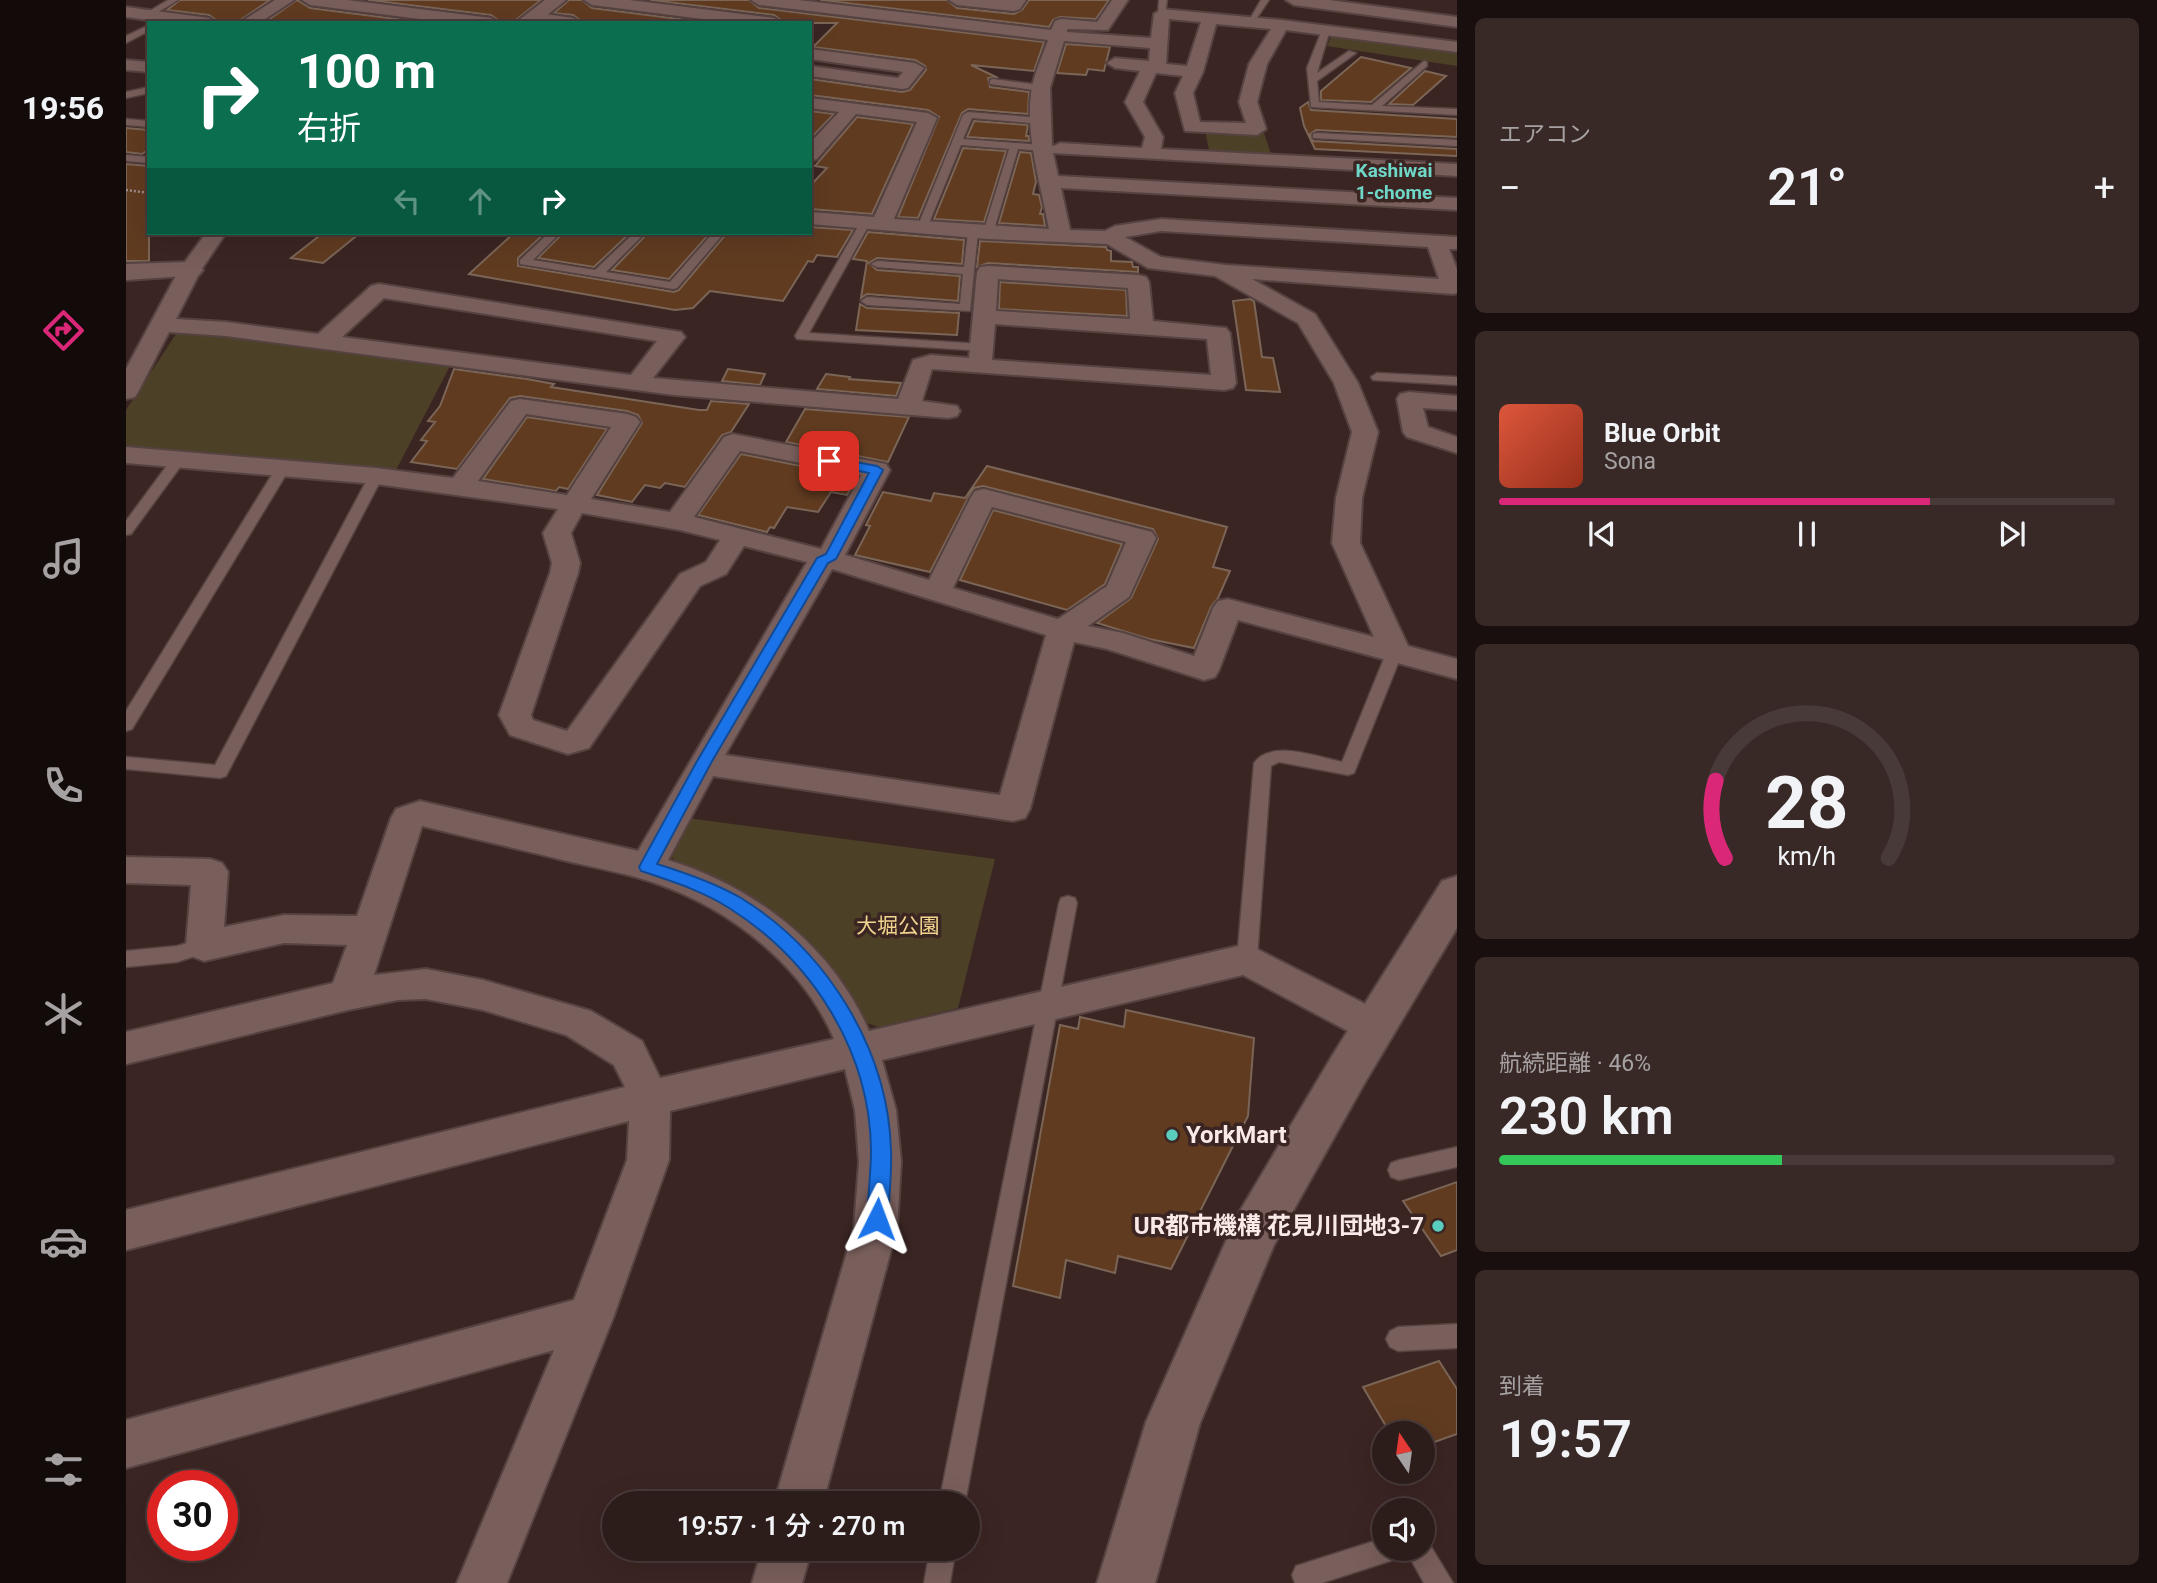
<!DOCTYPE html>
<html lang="ja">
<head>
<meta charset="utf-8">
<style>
	body { margin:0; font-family:Roboto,"Noto Sans JP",sans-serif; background:#382927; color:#f1f3f6; height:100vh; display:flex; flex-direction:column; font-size:26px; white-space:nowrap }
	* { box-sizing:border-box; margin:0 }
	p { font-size:23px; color:#a6a1a2 }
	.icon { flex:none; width:38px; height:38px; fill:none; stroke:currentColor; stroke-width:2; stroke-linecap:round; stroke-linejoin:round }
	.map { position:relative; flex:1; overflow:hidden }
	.sheet { display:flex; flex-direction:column; gap:18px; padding:18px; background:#180f0e; width:700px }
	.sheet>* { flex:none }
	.banner { position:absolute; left:21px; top:21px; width:665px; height:214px; border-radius:0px; box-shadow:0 7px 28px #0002,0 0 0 2px #483a39; background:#0b6e4f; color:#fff; overflow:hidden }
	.needle { width:46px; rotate:347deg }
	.controls { position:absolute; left:1246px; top:1421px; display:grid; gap:14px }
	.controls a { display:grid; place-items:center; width:63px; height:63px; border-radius:50%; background:#2c1c1a; box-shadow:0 7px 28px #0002,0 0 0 2px #483a39; font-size:35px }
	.speed { position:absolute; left:21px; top:1470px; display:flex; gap:14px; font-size:35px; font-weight:700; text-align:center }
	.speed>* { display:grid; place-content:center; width:91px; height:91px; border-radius:50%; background:#2c1c1a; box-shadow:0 7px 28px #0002,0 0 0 2px #483a39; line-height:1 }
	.speed .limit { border:10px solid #d22; background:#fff; color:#111 }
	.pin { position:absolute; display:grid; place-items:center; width:60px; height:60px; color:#fff; margin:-30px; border-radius:14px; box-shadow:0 4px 10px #0006 }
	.me { position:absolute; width:77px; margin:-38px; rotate:3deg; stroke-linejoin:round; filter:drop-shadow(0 0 5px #0008) }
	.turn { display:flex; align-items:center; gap:24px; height:147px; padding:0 35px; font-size:32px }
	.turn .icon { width:91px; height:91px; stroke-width:2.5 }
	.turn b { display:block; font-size:49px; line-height:60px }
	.lanes { display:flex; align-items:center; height:66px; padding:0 35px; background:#0003; justify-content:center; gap:35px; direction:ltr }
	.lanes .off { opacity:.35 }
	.big { font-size:52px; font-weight:600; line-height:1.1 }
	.sheet .widget { flex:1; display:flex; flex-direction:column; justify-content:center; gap:10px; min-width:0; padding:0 24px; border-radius:10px; background:#382927 }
	.sheet .dial { align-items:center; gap:0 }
	.dial svg { height:182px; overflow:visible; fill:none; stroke:#483a39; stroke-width:7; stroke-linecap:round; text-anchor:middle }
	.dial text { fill:#f1f3f6; stroke:none }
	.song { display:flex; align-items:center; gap:21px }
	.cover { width:84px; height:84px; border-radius:10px; background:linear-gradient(135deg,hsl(10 70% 55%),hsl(10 70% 35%)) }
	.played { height:7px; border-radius:4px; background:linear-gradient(90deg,#db2777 70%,#483a39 70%) }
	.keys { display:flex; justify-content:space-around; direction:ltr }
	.heat { display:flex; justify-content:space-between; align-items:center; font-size:38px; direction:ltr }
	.charge { height:10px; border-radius:5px; background:linear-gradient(90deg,#34c759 46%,#483a39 0) }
	.trip { position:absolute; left:476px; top:1491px; width:378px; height:70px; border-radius:35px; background:#2c1c1a; box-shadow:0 7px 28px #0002,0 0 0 2px #483a39; font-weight:600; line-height:70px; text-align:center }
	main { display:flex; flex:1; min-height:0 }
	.menu { display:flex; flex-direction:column; width:126px; justify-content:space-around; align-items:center; background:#120b0a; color:#a6a1a2 }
	.menu .icon { width:49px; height:49px }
	.menu .active { color:#db2777 }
	.menu b { font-size:32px; color:#f1f3f6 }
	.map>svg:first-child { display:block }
</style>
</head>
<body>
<main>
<nav class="menu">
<b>19:56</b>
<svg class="icon active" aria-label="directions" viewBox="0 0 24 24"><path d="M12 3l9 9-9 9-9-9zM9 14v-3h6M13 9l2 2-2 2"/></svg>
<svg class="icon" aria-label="music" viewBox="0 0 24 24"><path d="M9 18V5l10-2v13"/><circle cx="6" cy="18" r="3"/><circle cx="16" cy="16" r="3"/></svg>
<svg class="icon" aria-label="phone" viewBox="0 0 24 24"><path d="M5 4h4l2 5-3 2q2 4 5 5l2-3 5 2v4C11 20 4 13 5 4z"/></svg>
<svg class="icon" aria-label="climate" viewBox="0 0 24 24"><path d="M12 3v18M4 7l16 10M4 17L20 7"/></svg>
<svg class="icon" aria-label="car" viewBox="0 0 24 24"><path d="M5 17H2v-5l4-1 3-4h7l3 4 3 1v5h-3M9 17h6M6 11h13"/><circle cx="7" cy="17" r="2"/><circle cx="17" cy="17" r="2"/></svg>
<svg class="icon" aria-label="filters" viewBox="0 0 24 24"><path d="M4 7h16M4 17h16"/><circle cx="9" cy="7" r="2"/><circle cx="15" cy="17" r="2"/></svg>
</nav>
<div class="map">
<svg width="1331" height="1583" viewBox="0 0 1331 1583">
	<rect width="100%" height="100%" fill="#3b2523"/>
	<!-- green -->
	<g fill="#4c4127">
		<path d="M1206,35L1331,50V66L1201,46Z"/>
		<path d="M1079,130L1138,133L1146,157L1084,155Z"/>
		<path d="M52,331L324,366L269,472L0,447V410Z"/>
		<path d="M561,818L869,859L832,1008L753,1027L741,1023L714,981L683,945L598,883L550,862L543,854Z"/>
	</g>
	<!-- building -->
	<g fill="#603b20" stroke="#7a6557" stroke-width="2">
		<path d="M54,0H144L110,23H94L83,15L41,10Z"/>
		<path d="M171,0L184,8L302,23H138Z"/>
		<path d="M242,0H415L386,23H376L365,15Z"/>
		<path d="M443,0H456L466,8L585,23H458L447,15L428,13Z"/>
		<path d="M524,0H623L633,8L918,42L908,71L845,65L870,77L862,78L864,87L903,92L902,114L842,109L836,113L792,218L772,217L813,117L802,110L684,95V79L776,92L784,90L800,70L799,66L789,60L687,47L711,23H659L648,15Z"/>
		<path d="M694,0H821L831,8L888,14L896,10L903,0H983L970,19L934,17L927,20L923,27Z"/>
		<path d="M940,44L984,47L978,71L962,69L960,75L931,73Z"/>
		<path d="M1235,57L1285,68L1245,102L1195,100V91Z"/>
		<path d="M1299,71L1320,76L1287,105L1263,104Z"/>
		<path d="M1182,102L1185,110L1331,119V137L1190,130L1184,134L1187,141L1331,149V156L1189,149L1178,126L1174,108Z"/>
		<path d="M684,111L708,114L684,139Z"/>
		<path d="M731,117L787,124L746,214L684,209V186L701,168L689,166Z"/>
		<path d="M848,121L902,125L900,136H903V141L841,137Z"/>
		<path d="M0,128L23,130V149L16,154L0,152Z"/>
		<path d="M837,148L880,151L858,222L808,219Z"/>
		<path d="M894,152L905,153L910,182L907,194L913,195L916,207L914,214H917L919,226L873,223Z"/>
		<path d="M0,164L23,166V261H0Z"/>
		<path d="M684,227L727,230L711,257L691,255L687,262L682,261L657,301L584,291L567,308L549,310L343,274L388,233H419L392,258V266L548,292L553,290L601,233H684Z"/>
		<path d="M742,232L838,240L836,264L751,258L743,263L751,270L834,276L832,301L741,294L735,298L741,261L727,259Z"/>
		<path d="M197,233H234L197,263L165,258Z"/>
		<path d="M437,233H504L468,267L412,258Z"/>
		<path d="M522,233H584L543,279L486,270Z"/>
		<path d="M854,241L980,247L981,250L985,251V261L1006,262L1007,267H1012V272L862,263L851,267Z"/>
		<path d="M874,282L1000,290L1001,316L873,309Z"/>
		<path d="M1124,299L1128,301L1136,357L1147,358L1154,392L1120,390L1107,301Z"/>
		<path d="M734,304L741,308L833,313L831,335L730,330Z"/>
		<path d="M328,369L401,379L428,384L425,387L573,410H581L585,401L623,404L605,432L596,435L559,487L539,483L534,488L519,485L506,502L471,495L516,423L512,415L501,411L394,396L384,398L331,469L285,462L301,441L295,440L309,422L302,421L314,406Z"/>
		<path d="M602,369L639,374L634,385L596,381Z"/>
		<path d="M700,374L724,377L723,379L775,383L770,396L691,389Z"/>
		<path d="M679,409L783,417L762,462L660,442Z"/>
		<path d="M401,417L481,429L442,489L433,487L430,491L357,479Z"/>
		<path d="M615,454L731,477L721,495L705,492L692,512L661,507L648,528L644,527L641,532L572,515Z"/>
		<path d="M861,466L1101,527L1087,567L1104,571L1092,598L1085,607L1068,648L1023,639L971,623L1005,598L1032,539L1027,529L857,486L848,488L843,496L804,572L729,555L744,526L740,525L757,492L805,501L808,493L839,498Z"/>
		<path d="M867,510L996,544L979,584L941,610L834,580Z"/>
		<path d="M1000,1010L1128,1038L1122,1116L1045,1269L992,1256L989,1273L940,1260L934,1298L887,1286L934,1025L952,1029L954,1017L998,1027Z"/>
		<path d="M1331,1182V1250L1315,1256L1277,1201Z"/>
		<path d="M1313,1361L1331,1389V1434L1297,1446V1433H1264L1237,1387Z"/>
	</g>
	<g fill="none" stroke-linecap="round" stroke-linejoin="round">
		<!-- service casing -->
		<g stroke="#554241" stroke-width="3">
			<g id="service">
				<path d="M42,0H52L24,17L17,15Z"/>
				<path d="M1033,0H1041L1039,16L1032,14Z"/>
				<path d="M1135,0H1143L1127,24H1121Z"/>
				<path d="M23,25V31L0,43V36Z"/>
				<path d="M1200,27L1204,30L1191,73L1223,51L1230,53L1191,81L1193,102L1246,105L1298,61L1301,62V66L1256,106L1331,109V115L1185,107L1181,68L1196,30Z"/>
				<path d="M867,79L915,85L920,88L915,91L864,84V80Z"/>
				<path d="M23,87V93L0,98V92Z"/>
				<path d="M842,112L915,118L920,121L915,124L846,118L837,139L930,146L935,149L930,152L892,149L867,233L862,236L857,233L883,149L835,145L801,228L792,230L791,228L837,115Z"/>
				<path d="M0,119L23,121V127L0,125Z"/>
				<path d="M1190,133L1331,140V146L1187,138V134Z"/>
				<path d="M0,155L23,157V163L0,161Z"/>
				<path d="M739,220L744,223L683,333L855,344L859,345V351L671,339L669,336L734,223Z"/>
				<path d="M847,229L852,232L844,311L741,305L735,301L741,297L834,304L837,274L751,267L745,264L751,261L838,267L842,232Z"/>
				<path d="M423,233H434L407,260L469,270L508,233H519L480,272L544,282L587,233H598L551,288L547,289L394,264V260Z"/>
				<path d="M1251,373L1331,377V385L1247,380L1245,377Z"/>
				<path d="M53,455L60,459L5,534L0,535V521L48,456Z"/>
				<path d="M157,464L164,468L6,729L0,731V711L150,468Z"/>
				<path d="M250,472L257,476L100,776L94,778L0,769V757L89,765L243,476Z"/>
				<path d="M1269,646L1277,651L1228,773L1222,775L1153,762L1145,766L1131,959L1128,965L1121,967L1114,965L1111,959L1128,763C1145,739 1192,757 1216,762L1261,651Z"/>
				<path d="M942,896L949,898L951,903L839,1503H813L933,903L935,898Z"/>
				<path d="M78,938L85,941L88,946L85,951L51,962L0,967V951L51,946Z"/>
				<path d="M1331,1147V1167L1273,1180L1265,1177L1262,1170L1265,1163L1273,1160Z"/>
				<path d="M1331,1324V1348L1272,1351L1264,1347L1260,1339L1264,1331L1272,1327Z"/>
				<path d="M1258,1538V1549H1277L1273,1558L1196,1583H1169L1166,1575L1170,1566Z"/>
				<path d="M1297,1538L1301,1540L1327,1583H1298L1279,1549H1297Z"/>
				<path d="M804,1549H830L824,1583H798Z"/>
			</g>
		</g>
		<!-- minor casing -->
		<g stroke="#554241" stroke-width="4">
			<g id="minor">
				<path d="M149,0H168L133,23H113Z"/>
				<path d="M176,0H221L365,18L373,23H325L184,5Z"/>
				<path d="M458,0H503L648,18L656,23H608L466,5Z"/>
				<path d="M625,0H672L925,30L929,21L935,19L971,22L986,0H1002L982,30L941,29V32L1025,38L1028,14L1036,9L1155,20L1331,42V52L1160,30L1141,64L1131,102L1140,129L1131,135L1059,131L1049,93L1057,76L1030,73L1017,102L1037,137L1035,149L1331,164V176L927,153L932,176L1331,198V210L935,188L944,230L979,231L989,226L1035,219L1331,237V249H1323L1331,269V293L1327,294L1126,279L1189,314L1232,383L1252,432L1236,498L1234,543L1282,646L1331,659V679L1112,620L1093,670L1089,677L1078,680L981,649L948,642L904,809L899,818L887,821L587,776L542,860C629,887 706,946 743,1031L1121,944L1263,1016L1268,1027L1263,1038L1249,1043L1235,1038L1117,975L756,1060L770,1110L775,1162L771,1228L697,1503H648L728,1228L733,1162L729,1110L719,1069L544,1111L543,1160L487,1318L381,1583H331L428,1350L0,1468V1420L448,1300L501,1160L503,1121L0,1250V1210L499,1087L488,1065L440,1035L357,1010L300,999L272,1000L222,1010L0,1064V1032L207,983L221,945L158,943L78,961L65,956L60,946L65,885L0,883V857L84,859L96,863L102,872L98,927L158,915L231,916L265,818L270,809L294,801L512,851L681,562L618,546L600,574L574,586L463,748L442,754L384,735L373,715L424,573L426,563L417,533L432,509L250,484L0,463V447L250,468L327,478L385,401L394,399L501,414L510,417L514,422L465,499L544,512L598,437L607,434L760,464L764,470L719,555L803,580L845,497L849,491L858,489L1026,532L1030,538L1003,597L962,626L997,633L1068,656L1087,608L1092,601L1102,599L1248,637L1206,543L1210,498L1226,432L1208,383L1172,323L1089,276L1022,268L981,244L862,239L684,224V212L748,217L791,122L730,114L691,159L684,161V143L713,112L684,108V98L802,113L811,118L768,219L923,229C915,185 898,133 906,87C909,71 917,55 922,40L633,5ZM1043,19L1075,22L1061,66L1040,64ZM1090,24L1145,29L1123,64L1113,102L1120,123L1074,122L1067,93L1077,72ZM938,41L1024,48L1023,61L989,58L981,63L989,68L1014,71L999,102L1019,137L1016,148L934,143L926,147L924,88ZM1035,231L1302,247L1313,279L1100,265L1035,257L999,237ZM400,414L485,427L441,495L352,481ZM614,451L735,475L695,549L568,517ZM866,507L1000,542L981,586L932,619L827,588ZM456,513L554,530L594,540L580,562L554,574L441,731L407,720L405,715L452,573L454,563L445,533ZM706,569L920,635L874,795L599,755ZM296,826C345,838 393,849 441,861C470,868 500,873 529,883C603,908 677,965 708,1039L534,1078L516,1041L465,1011L357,980L300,969L248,975Z"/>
				<path d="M823,0H900L894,9L888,11L831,5Z"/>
				<path d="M1160,0H1203L1331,17V27L1168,5Z"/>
				<path d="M0,7L83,18L91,23H45L0,17Z"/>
				<path d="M406,12L447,18L455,23L400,20L398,17Z"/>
				<path d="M684,49L789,63L798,68L782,88L776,89L684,76V66L772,78L777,72L684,59Z"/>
				<path d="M0,60L23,62V72L0,70Z"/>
				<path d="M80,233H100L75,270L50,319L100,322L192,334L245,286L253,284L555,332L559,337L527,378L772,399L787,360L805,355L843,358L851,272L854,267L862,266L1012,275L1020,277L1023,282L1027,321L1100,328L1104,333L1110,383L1107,388L1098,390L806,369L796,401L831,406L834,411L831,416L822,418L548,395L100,336L43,332L12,392L9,397L0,399V369L53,270ZM872,279L1002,288L1004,319L870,311ZM258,298L531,341L505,375L216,337ZM869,324L1081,339L1085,375L866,360Z"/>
				<path d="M1283,392L1331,396V410L1297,408L1302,427L1331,437V453L1281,437L1277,432L1271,399L1274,394Z"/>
				<path d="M636,1549H686L676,1583H626Z"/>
			</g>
		</g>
		<!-- tertiary casing -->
		<g stroke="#554241" stroke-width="4">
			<g id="tertiary">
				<path d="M419,0H440L411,23H389Z"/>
				<path d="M64,262L73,265L77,270L73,275L0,280V264Z"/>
				<path d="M1331,876V928L1238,1084L1148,1245L1074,1423L1029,1583H971L1020,1422L1111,1216L1206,1056L1316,881Z"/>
			</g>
		</g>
		<!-- path -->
		<path stroke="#9e8c8a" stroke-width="2.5" stroke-dasharray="2 2" stroke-linecap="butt" d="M0,190L23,193"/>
		<!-- service -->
		<use href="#service" fill="#795f5c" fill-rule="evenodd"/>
		<!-- minor -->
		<use href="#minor" fill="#795f5c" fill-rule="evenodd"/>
		<!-- tertiary -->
		<use href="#tertiary" fill="#795f5c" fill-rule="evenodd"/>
	</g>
	<!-- route -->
	<path fill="#1a73e8" stroke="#114b97" stroke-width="2" d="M703,457L751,466L757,470L710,559L702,563L585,763L531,864C560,873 589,883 615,898C701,951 762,1049 765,1150C766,1173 763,1196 762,1219L759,1226L751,1229L744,1226L741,1219C742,1196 745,1173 745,1150C744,1051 686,960 603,908C577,891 545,881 515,871L513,867L570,763L691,558L700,554L743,473L698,464L697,461Z"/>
	<!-- markers -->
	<g fill="#59cebe" stroke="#3b2523" stroke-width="2.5">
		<circle cx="1046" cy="1135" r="7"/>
		<circle cx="1312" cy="1226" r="7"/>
	</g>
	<g text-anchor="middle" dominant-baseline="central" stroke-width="7" stroke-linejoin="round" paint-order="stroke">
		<!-- far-neighbourhood labels -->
		<g font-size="19" font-weight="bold" fill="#6ed7c8" stroke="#3b2523">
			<text x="1268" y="170">Kashiwai<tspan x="1268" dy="22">1-chome</tspan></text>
		</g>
		<!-- park labels -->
		<g font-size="21" fill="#f0d38c" stroke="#3b2523">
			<text x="772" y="926">大堀公園</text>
		</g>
		<!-- near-poi labels -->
		<g font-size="24" font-weight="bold" fill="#f9eae8" stroke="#3b2523" text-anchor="start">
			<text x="1060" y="1135">YorkMart</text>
			<text x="1298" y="1226" text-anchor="end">UR都市機構 花見川団地3-7</text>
		</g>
	</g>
</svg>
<div class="controls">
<a><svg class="needle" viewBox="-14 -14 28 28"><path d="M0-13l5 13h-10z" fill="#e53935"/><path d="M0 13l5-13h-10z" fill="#a6a1a2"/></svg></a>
<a><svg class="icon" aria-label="sound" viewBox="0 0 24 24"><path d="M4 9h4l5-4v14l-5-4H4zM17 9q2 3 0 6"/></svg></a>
</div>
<div class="speed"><div class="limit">30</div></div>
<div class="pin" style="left:703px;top:461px;background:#d93025"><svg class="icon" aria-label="arrive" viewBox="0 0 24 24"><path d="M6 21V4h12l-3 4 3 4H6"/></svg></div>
<svg class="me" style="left:751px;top:1219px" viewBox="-20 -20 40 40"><path d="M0-17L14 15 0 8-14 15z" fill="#1a73e8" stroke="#fff" stroke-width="4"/></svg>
<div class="trip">19:57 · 1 分 · 270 m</div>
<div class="banner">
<div class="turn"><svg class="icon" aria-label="right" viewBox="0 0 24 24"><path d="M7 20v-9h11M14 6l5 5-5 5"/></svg><div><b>100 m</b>右折</div></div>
<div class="lanes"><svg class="icon off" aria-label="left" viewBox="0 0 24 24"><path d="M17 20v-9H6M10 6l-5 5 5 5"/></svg><svg class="icon off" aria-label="ahead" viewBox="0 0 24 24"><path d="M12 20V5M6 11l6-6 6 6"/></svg><svg class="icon" aria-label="right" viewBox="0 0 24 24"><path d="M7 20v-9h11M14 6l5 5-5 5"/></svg></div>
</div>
</div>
<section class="sheet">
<div class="widget"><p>エアコン</p>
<div class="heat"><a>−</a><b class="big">21°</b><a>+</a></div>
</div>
<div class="widget">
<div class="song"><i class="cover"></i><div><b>Blue Orbit</b><p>Sona</p></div></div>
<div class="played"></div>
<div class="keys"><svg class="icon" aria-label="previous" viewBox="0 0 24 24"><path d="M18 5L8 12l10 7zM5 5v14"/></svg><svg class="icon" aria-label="pause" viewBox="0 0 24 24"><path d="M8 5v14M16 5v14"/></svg><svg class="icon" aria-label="next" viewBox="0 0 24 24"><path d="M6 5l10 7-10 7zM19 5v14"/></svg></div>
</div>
<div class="widget dial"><svg viewBox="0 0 100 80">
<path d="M14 69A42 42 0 1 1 86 69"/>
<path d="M14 69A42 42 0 0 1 10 35" stroke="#db2777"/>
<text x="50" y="56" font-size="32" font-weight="700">28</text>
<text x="50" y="72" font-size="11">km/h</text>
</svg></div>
<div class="widget"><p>航続距離 · 46%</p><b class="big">230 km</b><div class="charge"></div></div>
<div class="widget"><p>到着</p><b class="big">19:57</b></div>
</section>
</main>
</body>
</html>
